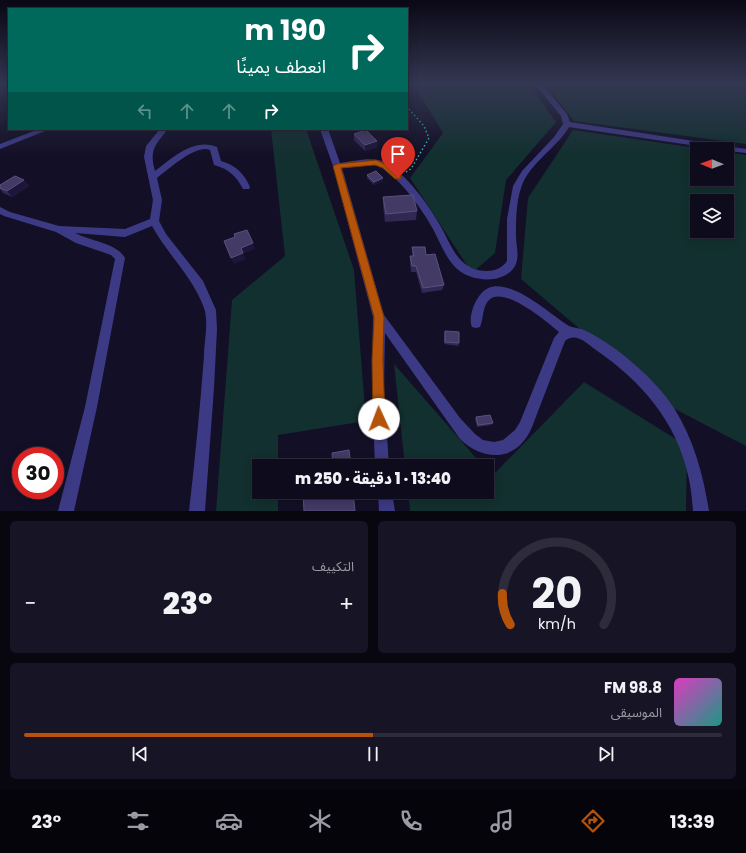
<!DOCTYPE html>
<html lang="ar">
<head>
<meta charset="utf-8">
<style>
	body { margin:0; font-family:Poppins,"Noto Sans Arabic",sans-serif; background:#171425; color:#f1f3f6; direction:rtl; height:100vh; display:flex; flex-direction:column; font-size:15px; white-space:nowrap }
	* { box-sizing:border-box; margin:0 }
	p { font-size:13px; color:#9b9ba3 }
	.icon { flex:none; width:22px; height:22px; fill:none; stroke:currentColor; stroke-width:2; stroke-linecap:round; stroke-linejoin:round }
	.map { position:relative; height:511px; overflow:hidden; direction:ltr }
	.details { display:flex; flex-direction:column; gap:10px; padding:10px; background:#08060f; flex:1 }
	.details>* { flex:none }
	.guide { position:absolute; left:8px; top:8px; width:400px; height:122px; border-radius:0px; box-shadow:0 2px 10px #0003,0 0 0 1px #2e2b3b; direction:rtl; background:#00695c; color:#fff; overflow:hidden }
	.needle { width:26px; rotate:271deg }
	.tools { position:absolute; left:690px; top:142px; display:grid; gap:8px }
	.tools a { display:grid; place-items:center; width:44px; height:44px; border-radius:0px; background:#0e0b1c; box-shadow:0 2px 10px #0003,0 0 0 1px #2e2b3b; font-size:20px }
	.speed { position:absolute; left:12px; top:447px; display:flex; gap:8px; font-size:20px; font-weight:700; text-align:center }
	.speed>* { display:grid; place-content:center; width:52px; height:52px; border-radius:50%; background:#0e0b1c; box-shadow:0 2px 10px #0003,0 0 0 1px #2e2b3b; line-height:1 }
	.speed .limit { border:6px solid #d22; background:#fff; color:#111 }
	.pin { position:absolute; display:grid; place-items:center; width:34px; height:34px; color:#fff; margin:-41px -17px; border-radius:50% 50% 50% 0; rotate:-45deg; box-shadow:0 0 4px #0007 }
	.pin .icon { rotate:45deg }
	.me { position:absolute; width:44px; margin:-22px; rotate:358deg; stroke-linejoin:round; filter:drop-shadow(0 0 3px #0008) }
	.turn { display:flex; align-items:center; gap:14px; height:84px; padding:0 16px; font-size:18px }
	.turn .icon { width:52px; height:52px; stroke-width:2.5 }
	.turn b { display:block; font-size:28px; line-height:34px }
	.lanes { display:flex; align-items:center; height:38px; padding:0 16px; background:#0003; justify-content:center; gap:20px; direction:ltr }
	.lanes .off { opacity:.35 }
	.big { font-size:30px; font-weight:800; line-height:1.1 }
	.details .widget { flex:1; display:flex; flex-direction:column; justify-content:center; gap:6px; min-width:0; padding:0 14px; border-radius:6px; background:#171425 }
	.details .dial { align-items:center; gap:0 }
	.dial svg { height:104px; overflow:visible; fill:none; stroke:#2e2b3b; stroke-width:7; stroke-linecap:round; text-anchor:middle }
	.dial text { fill:#f1f3f6; stroke:none }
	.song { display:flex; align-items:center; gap:12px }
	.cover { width:48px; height:48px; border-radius:6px; background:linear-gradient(135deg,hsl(310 70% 55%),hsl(170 70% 35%)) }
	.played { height:4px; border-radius:2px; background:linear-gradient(90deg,#b45309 50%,#2e2b3b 50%) }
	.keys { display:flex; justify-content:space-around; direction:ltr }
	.heat { display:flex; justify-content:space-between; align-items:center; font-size:22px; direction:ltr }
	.details .tiles { flex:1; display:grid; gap:10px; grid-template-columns:1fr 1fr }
	.widget:last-child { grid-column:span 2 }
	.trip { position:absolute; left:252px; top:459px; width:242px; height:40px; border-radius:0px; background:#0e0b1c; box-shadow:0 2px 10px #0003,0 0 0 1px #2e2b3b; font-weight:800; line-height:40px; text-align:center; direction:rtl }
	.menu { display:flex; height:64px; justify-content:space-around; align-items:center; background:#06040b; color:#9b9ba3 }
	.menu .icon { width:28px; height:28px }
	.menu .on { color:#b45309 }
	.menu b { font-size:18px; color:#f1f3f6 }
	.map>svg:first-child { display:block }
</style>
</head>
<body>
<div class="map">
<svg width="746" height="511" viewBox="0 0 746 511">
	<rect width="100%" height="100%" fill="#130f26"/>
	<!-- green -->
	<g fill="#12302f" fill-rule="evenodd">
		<path d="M413,83H528L556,122L506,180L495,253L472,273L410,178L443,133Z"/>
		<path d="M545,83H746V144L574,121Z"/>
		<path d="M271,129H306L354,270L366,421L278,435V466H259V492H278V511H216L232,300L285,256Z"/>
		<path d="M573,130L703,149H697V179H727V152L746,155V446L673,408L521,279L528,198ZM697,201H727V231H697Z"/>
		<path d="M394,364L483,466H405Z"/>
		<path d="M584,382L687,446L686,511H410L408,492H487V471L492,476Z"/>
	</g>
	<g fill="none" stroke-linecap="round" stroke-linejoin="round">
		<!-- path -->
		<path stroke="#2fb8b0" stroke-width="1.5" stroke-dasharray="1.5 2.5" stroke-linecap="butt" d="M406,172L411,169L429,138L424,126L407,107"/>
		<!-- street -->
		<g fill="#3d3a85" fill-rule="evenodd">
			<path d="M534,83H541L567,114L570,122L746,149V153L727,151V149H717L569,127C556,149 529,163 521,188C516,203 516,220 516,236C516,246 520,256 515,266C504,285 470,282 456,268C445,257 440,242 433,229C422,209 400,178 380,167C370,161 353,166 342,168L384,315L460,418L475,434L483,440L494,442L503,440L515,430L520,422L554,338L559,332C547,322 504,285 489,300C482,307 484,318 480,327L476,328L472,327C468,318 474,302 480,295C501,267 550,315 569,326C574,328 581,328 586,331C617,346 656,380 674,408C694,440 703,474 709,511H693C692,499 691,487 688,475C676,421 641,381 596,350C586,343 576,332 565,341L532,427C518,461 485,463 460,439L385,333L384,389L389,466H375L372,389L373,317L333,166L320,129H328L340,163C354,161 372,156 385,162C406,173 430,207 441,227C448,239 453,254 464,263C475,273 498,275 507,261V219L513,186L522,171L554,137L563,124L561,116Z"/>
			<path d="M39,129H50L0,149V144Z"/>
			<path d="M160,129H168C155,145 149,150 155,171C172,158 194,137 217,147L221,161C235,165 244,173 250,187L249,189H243C236,176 229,169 214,165L210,150C196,144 169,169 157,178L162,200L159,221L166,234L203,281L216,310L217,329L214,388L205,511H189C195,460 200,408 204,356C204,342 209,322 204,308C193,277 168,255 152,226L125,237L75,233C90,241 117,243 125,258L97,407L74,511H58L85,407L115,259L111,255L76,243L56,232L4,216L0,214V207L10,212L59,226L125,229L150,219L153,200L144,157L146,146Z"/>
			<path d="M378,492H392L395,511H379Z"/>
		</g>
	</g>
	<!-- wall -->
	<g fill="#312854">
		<path d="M354,134L377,147L365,151L354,140Z"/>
		<path d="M367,175L383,181L374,185L367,178Z"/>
		<path d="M24,180L29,186L12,197L3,193L0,189V185Z"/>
		<path d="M383,197L417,211L416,220L385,222L383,206Z"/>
		<path d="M412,247L426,255L444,285L442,290L422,293L416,272H411L410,262V256H412Z"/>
		<path d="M445,331L459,343L458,346L444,344V333Z"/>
		<path d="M476,417L493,423L491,425L477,427L475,419Z"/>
	</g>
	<!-- shaded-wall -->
	<g fill="#1d163a">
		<path d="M377,141V147L365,151V145Z"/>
		<path d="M383,178V181L374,185V182Z"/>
		<path d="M24,180L29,186L12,197L7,191Z"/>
		<path d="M253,243L255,249L243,254L246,259L234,264L231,258L241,248Z"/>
	</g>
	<!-- building -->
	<g fill="#433a66" stroke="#5a527e">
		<path d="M366,130L377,141L365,145L354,134Z"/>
		<path d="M376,171L383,178L374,182L367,175Z"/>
		<path d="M15,176L24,180L7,191L0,188V185Z"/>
		<path d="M413,195L417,211L386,214L383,197Z"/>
		<path d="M247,230L253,243L241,248L243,253L231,258L224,241L235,237L234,234Z"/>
		<path d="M412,247H425L426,255L435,254L444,285L423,288L416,266H412L410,256H414Z"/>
		<path d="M445,331L459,332V343L445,342Z"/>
		<path d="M490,415L493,423L478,425L476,417Z"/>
		<path d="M349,450L351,466H333L332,453Z"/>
		<path d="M303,492H353L355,511H304Z"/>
	</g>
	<!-- sky -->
	<linearGradient id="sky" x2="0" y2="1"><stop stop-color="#0a0815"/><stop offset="0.54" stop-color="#333752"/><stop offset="1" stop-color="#333752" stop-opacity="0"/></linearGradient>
	<rect width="746" height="155" fill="url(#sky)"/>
	<!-- route -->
	<path fill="#b45309" stroke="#753606" d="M376,160L388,165L401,176V179H395L383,168L375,165L341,168L384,317L383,360L385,419L383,423L379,425L375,423L373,419L372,360L374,317L333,166L337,164Z"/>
</svg>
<div class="tools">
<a><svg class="needle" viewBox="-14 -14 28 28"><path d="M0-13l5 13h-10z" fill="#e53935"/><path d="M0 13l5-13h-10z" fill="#9b9ba3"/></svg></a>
<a><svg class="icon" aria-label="layers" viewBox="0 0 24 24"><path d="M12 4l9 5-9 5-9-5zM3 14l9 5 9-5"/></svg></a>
</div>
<div class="speed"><div class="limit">30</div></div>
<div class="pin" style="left:398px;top:178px;background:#d93025"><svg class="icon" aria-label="arrive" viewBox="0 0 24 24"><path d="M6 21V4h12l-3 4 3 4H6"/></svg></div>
<svg class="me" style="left:379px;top:419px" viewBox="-20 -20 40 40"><circle r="19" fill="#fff"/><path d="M0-13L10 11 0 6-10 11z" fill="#b45309"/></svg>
<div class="trip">13:40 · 1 دقيقة · 250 m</div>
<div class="guide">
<div class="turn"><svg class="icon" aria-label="right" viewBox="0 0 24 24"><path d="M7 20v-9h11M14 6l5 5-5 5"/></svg><div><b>190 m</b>انعطف يمينًا</div></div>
<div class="lanes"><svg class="icon off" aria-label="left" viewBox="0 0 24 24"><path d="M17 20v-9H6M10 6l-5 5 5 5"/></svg><svg class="icon off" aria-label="ahead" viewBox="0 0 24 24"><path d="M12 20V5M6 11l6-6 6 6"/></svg><svg class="icon off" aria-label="ahead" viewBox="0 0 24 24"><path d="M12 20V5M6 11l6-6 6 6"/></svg><svg class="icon" aria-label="right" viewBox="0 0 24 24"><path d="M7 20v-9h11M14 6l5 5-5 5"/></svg></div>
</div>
</div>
<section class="details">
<div class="tiles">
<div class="widget dial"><svg viewBox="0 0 100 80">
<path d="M14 69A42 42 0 1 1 86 69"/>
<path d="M14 69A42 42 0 0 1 8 45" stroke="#b45309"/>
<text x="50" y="56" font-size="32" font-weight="700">20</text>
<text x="50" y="72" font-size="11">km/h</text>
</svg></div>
<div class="widget"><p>التكييف</p>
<div class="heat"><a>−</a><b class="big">23°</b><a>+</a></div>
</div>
<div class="widget">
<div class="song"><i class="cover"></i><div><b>98.8 FM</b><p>الموسيقى</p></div></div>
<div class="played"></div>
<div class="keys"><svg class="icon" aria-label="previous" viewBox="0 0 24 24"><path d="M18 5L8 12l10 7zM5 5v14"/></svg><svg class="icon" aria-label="pause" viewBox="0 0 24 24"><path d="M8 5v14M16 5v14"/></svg><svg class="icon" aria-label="next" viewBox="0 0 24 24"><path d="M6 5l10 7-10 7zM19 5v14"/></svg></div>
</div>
</div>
</section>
<nav class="menu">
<b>13:39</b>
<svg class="icon on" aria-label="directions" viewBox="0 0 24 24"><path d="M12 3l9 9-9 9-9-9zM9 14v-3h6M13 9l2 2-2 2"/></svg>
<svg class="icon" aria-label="music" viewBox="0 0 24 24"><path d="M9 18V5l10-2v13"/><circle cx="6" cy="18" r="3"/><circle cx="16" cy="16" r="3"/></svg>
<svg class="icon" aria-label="phone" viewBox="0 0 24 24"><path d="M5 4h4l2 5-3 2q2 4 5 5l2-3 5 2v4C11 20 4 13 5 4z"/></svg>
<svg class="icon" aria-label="climate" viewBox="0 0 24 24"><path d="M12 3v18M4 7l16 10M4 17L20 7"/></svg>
<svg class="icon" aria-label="car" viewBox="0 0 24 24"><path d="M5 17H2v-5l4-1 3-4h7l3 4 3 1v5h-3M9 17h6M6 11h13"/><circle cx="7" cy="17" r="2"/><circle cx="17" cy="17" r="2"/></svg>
<svg class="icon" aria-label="filters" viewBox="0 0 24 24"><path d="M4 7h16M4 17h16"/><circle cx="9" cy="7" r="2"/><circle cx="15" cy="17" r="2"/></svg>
<b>23°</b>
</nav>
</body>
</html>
